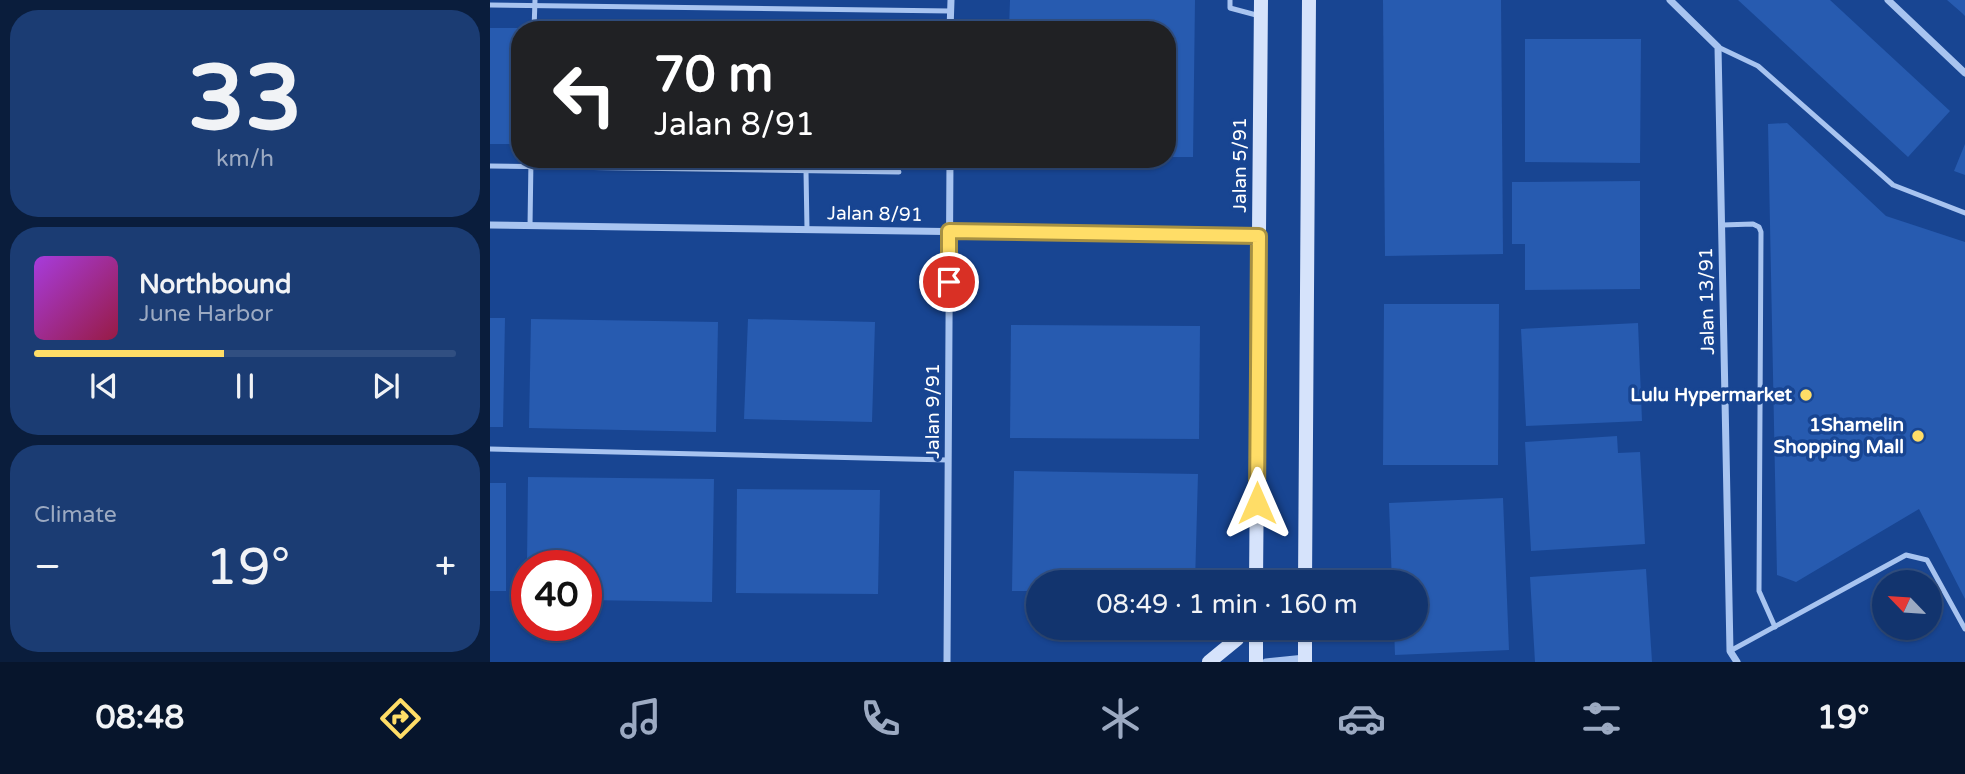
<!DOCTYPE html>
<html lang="en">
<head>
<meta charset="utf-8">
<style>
	body { margin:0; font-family:"Varela Round",sans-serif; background:#1b3c73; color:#f1f3f6; height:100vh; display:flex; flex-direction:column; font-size:26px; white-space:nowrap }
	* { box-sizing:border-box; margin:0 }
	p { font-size:23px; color:#9caac2 }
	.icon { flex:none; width:38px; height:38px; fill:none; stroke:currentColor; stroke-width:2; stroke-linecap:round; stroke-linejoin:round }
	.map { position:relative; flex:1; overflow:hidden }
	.details { display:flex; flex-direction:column; gap:10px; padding:10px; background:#0a1d3c; width:490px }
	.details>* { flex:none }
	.banner { position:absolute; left:21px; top:21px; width:665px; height:147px; border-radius:28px; box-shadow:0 2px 5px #0004,0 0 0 2px #314f81; background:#202124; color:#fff; overflow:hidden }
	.needle { width:46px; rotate:295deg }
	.buttons { position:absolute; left:1382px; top:570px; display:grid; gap:14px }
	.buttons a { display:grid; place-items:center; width:70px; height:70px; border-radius:50%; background:#12346e; box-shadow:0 2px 5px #0004,0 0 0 2px #314f81; font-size:35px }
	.speed { position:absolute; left:21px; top:550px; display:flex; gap:14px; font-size:35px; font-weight:700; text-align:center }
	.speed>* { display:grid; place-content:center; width:91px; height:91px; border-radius:50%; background:#12346e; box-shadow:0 2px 5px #0004,0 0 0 2px #314f81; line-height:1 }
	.speed .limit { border:10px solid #d22; background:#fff; color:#111 }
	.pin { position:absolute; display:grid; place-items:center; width:60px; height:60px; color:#fff; margin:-30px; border:4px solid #fff; border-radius:50%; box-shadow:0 2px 7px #0007 }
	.me { position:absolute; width:77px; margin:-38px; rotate:0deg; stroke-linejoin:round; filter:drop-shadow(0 0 5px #0008) }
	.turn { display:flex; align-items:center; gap:24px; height:147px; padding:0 28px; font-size:32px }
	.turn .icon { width:91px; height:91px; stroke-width:2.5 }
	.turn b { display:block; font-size:49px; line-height:60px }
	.big { font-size:52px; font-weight:600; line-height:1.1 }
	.details .widget { flex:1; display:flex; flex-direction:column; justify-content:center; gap:10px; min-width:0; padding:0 24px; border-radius:28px; background:#1b3c73 }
	.details .dial { align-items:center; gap:0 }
	.dial b { font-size:91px; line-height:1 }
	.song { display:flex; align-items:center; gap:21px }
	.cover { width:84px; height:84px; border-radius:10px; background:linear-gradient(135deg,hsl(280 70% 55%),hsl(340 70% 35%)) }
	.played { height:7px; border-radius:4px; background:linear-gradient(90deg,#ffdd67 45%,#314f81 45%) }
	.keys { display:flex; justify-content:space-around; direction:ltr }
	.heat { display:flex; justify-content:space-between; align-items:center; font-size:38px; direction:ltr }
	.trip { position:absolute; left:536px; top:570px; width:402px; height:70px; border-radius:35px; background:#12346e; box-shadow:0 2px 5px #0004,0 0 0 2px #314f81; font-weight:600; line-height:70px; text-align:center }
	.dock { display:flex; height:112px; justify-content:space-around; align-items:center; background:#07152c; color:#9caac2 }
	.dock .icon { width:49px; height:49px }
	.dock .on { color:#ffdd67 }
	.dock b { font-size:32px; color:#f1f3f6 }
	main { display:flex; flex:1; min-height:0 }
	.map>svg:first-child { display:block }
</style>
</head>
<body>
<main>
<section class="details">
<div class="widget dial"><b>33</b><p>km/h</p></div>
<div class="widget">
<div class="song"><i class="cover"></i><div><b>Northbound</b><p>June Harbor</p></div></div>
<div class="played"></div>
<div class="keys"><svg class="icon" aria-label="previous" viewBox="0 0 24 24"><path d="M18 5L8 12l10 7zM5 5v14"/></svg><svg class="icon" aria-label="pause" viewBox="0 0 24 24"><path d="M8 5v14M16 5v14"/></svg><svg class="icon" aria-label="next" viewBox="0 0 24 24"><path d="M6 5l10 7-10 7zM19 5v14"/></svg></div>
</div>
<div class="widget"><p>Climate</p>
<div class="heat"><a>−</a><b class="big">19°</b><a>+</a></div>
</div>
</section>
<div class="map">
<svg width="1475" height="662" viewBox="0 0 1475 662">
	<rect width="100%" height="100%" fill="#184592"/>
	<!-- building -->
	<g fill="#275bb0">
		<path d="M520,0H705L703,157H677V30H519Z"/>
		<path d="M893,0H1011L1013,254L895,256Z"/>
		<path d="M1248,0H1340L1460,111L1418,157Z"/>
		<path d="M1457,0H1475V16L1472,13Z"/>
		<rect x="0" y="28" width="30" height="116"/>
		<path d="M1035,39H1151L1150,163L1035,162Z"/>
		<path d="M1297,123L1396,216L1475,242V599L1429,509L1306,582L1287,575L1278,124Z"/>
		<path d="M1475,144V175L1464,171Z"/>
		<path d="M1150,181V289L1035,290V244H1022V182Z"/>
		<path d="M894,304H1009L1008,465H893Z"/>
		<path d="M0,318H15L13,427H0Z"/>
		<path d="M41,319L228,322L226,432L39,428Z"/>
		<path d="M258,319L385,322L382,422L254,419Z"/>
		<path d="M1148,323L1152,421L1036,426L1031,329Z"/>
		<path d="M521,325L710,326L709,439L520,438Z"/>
		<path d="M1127,436L1128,453L1150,452L1155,544L1041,551L1035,442Z"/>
		<path d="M524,471L708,474L705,583H548V591H522Z"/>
		<path d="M38,477L224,479L222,602L96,600V565H37Z"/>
		<rect x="0" y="483" width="16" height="108"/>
		<path d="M247,489L390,490L388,594L246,593Z"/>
		<path d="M1013,498L1019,650L905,655L904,628H926V583H902L899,503Z"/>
		<path d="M1156,569L1162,662H1045L1040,577Z"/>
	</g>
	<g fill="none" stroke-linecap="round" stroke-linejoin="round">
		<!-- lane -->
		<g stroke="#a8c4f0" stroke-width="5">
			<path d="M740,0V8L770,16"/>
			<path d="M0,5L460,11"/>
			<path d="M44,30L45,0"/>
			<path d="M1228,47L1268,66L1403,185L1475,213"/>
			<path d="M0,166L409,172"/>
			<path d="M316,171L317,229"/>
			<path d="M1232,225L1263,224L1269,227L1271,232L1269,591L1285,627"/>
			<path d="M40,226L41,159"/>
			<path d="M0,449L458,460"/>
			<path d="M1240,651L1416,555L1437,560L1475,629"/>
		</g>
		<!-- street -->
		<g stroke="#a8c4f0" stroke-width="7">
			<path d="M1180,0L1228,47L1240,651L1247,662"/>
			<path d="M1398,0L1475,73"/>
			<path d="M460,30L461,0"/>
			<path d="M0,225L769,236"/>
			<path d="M457,662L460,159"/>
			<path d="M776,662L815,658"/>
		</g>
		<!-- secondary -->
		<g stroke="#d6e3fb" stroke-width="14">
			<path d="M766,583L771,0"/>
			<path d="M815,583L819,0"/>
			<path d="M815,628V662"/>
			<path d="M719,662L747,639L751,628"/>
			<path d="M766,662V628"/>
		</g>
	</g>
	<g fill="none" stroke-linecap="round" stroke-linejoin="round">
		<!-- route casing -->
		<g stroke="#a69043" stroke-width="18">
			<path id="route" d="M459,282V231L769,236L767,503"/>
		</g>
		<!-- route -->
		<use href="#route" stroke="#ffdd67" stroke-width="12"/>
	</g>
	<!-- markers -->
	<g fill="#ffdd67" stroke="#184592" stroke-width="2.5">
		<circle cx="1316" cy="395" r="7"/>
		<circle cx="1428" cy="436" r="7"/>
	</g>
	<g text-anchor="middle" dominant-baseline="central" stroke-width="7" stroke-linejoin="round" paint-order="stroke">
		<!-- street labels -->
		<g font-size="19" fill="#fff" stroke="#184592">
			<text transform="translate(750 165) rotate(-90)">Jalan 5/91</text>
			<text transform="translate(385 214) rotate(1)">Jalan 8/91</text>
			<text transform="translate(1217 301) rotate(-91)">Jalan 13/91</text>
			<text transform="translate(443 411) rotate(-90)">Jalan 9/91</text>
		</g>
		<!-- poi labels -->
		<g font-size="19" font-weight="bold" fill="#fff" stroke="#184592" text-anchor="end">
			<text x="1302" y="395">Lulu Hypermarket</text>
			<text x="1414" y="425">1Shamelin<tspan x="1414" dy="22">Shopping Mall</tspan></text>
		</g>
	</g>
</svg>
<div class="buttons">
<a><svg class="needle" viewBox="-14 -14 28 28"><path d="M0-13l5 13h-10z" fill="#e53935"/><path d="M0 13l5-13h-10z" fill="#9caac2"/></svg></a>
</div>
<div class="speed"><div class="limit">40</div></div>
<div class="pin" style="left:459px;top:282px;background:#d93025"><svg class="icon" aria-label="arrive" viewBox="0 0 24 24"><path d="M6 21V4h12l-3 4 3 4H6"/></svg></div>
<svg class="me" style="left:767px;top:503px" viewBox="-20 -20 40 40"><path d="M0-17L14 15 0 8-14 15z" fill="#ffdd67" stroke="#fff" stroke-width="4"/></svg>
<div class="trip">08:49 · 1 min · 160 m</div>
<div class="banner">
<div class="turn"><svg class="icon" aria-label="left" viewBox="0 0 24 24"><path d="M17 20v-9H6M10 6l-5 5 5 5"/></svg><div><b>70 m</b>Jalan 8/91</div></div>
</div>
</div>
</main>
<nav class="dock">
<b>08:48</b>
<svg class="icon on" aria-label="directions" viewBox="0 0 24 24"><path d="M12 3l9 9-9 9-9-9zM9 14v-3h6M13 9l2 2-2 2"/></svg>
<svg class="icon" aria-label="music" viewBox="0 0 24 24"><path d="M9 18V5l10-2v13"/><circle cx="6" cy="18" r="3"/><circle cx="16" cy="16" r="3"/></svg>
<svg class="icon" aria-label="phone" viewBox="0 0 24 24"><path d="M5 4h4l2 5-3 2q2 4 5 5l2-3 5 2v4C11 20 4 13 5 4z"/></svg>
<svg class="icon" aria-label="climate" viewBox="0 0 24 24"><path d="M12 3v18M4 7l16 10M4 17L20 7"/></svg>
<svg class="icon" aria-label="car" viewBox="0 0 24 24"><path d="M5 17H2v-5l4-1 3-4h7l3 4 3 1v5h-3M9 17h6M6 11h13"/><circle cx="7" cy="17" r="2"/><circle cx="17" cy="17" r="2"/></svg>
<svg class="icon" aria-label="filters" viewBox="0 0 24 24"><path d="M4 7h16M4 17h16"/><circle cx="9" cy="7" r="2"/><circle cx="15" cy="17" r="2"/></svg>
<b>19°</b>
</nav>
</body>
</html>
